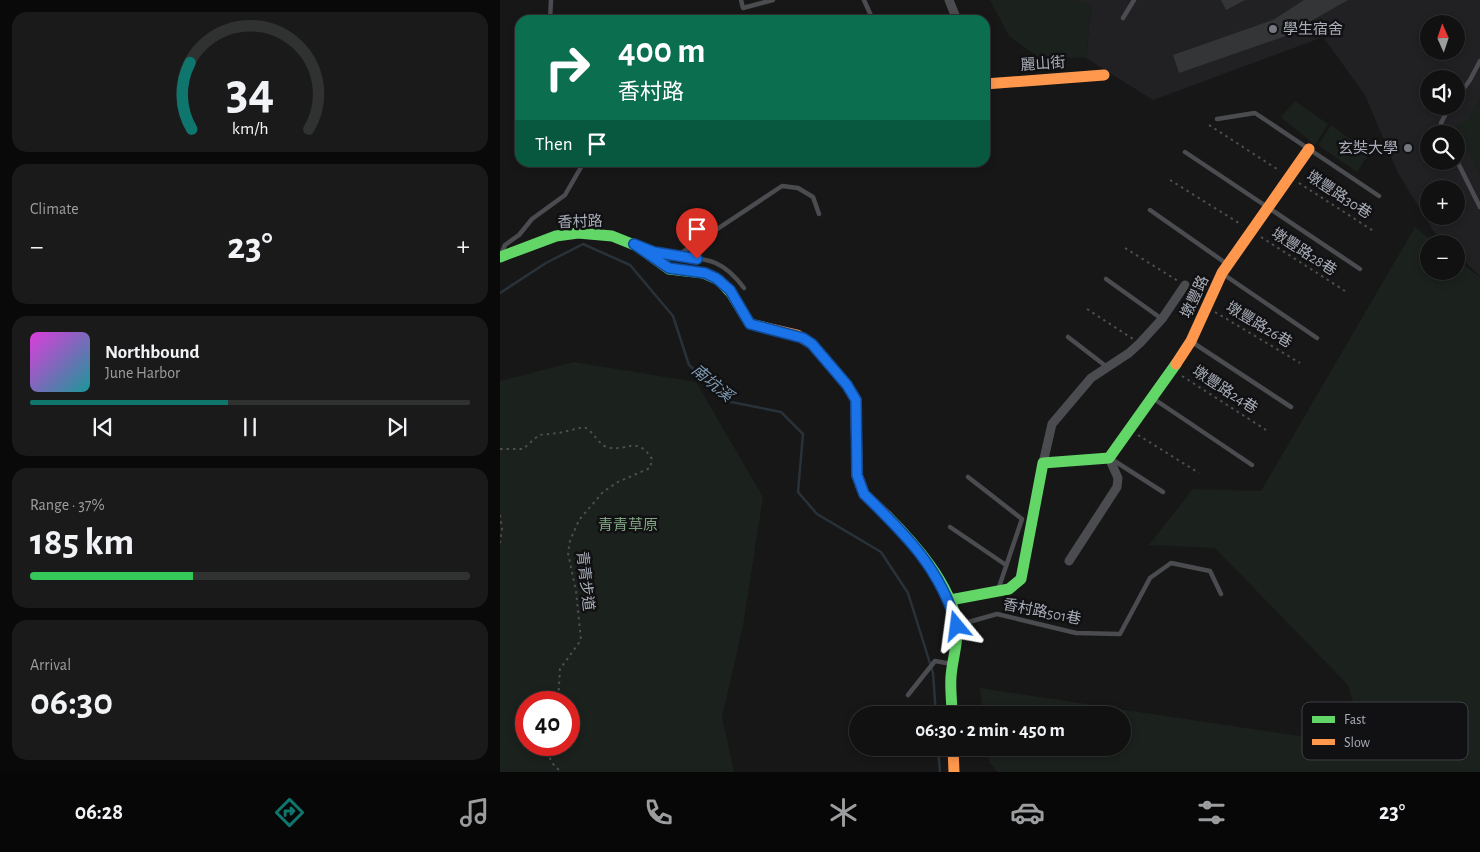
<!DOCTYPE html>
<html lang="en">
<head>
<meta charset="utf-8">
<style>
	body { margin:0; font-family:"Alegreya Sans","Noto Sans TC",sans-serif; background:#1a1a1a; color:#f1f3f6; height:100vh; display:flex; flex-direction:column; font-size:19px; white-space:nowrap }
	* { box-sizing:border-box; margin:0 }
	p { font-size:16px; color:#9c9d9f }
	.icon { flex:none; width:28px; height:28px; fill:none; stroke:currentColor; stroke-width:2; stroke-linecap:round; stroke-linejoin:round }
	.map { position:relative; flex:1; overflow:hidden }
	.drawer { display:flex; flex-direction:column; gap:12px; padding:12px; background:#090909; width:500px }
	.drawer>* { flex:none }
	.top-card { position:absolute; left:15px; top:15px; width:475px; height:152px; border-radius:15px; box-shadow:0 2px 8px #0003,0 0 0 1px #303131; background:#0b6e4f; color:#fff; overflow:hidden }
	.needle { width:32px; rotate:357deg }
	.controls { position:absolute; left:920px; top:15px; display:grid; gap:10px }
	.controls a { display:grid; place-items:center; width:45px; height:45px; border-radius:50%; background:#111; box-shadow:0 2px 8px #0003,0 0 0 1px #303131; font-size:25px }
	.speed { position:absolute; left:15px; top:691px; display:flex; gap:10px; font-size:25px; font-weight:700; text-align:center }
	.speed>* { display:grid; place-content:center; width:65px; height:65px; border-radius:50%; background:#111; box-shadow:0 2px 8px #0003,0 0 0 1px #303131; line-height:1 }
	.speed .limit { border:8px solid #d22; background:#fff; color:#111 }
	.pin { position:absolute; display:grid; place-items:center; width:42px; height:42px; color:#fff; margin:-51px -21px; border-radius:50% 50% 50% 0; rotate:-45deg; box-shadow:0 0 5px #0007 }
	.pin .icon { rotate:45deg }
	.me { position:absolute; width:55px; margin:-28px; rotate:344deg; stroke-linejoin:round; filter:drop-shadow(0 0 4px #0008) }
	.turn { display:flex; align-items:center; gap:18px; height:105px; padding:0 20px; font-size:22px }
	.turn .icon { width:65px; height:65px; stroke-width:2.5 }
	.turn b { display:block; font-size:35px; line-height:42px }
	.then { display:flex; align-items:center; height:48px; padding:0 20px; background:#0003; gap:10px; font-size:19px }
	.big { font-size:38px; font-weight:700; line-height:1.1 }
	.drawer .card { flex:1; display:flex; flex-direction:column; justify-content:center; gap:8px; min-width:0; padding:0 18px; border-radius:15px; background:#1a1a1a }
	.drawer .dial { align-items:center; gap:0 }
	.dial svg { height:130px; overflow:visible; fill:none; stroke:#303131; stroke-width:7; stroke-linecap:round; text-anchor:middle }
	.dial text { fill:#f1f3f6; stroke:none }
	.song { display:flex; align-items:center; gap:15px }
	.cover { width:60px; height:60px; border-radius:8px; background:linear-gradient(135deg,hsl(300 70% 55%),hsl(180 70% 35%)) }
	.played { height:5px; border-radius:2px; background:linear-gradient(90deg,#0f766e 45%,#303131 45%) }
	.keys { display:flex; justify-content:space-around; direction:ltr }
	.heat { display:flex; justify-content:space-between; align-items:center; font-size:28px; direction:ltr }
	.charge { height:8px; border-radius:4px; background:linear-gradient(90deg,#34c759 37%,#303131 0) }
	.trip { position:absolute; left:349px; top:706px; width:282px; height:50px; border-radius:25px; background:#111; box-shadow:0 2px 8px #0003,0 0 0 1px #303131; font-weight:700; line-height:50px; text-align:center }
	.menu { display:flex; height:80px; justify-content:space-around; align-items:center; background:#070707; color:#9c9d9f }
	.menu .icon { width:35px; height:35px }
	.menu .selected { color:#0f766e }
	.menu b { font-size:22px; color:#f1f3f6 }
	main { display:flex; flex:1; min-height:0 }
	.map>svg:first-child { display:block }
</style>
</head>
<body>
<main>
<section class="drawer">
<div class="card dial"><svg viewBox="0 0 100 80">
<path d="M14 69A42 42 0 1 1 86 69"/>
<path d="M14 69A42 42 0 0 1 13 28" stroke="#0f766e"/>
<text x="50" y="56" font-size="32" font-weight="700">34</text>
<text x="50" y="72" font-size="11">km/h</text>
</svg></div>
<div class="card"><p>Climate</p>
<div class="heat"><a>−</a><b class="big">23°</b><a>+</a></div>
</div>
<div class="card">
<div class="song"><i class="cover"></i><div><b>Northbound</b><p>June Harbor</p></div></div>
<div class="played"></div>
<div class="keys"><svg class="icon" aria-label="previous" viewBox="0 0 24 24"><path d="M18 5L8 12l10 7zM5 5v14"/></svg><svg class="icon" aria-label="pause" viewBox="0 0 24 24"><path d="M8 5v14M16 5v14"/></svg><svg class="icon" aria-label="next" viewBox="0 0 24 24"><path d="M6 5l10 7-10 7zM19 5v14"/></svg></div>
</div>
<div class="card"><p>Range · 37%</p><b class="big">185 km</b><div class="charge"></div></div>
<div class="card"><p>Arrival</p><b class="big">06:30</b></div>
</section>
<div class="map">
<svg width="980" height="772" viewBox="0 0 980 772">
	<rect width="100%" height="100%" fill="#171717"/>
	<!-- built -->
	<path fill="#212124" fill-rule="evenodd" d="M577,0H980V276L956,253V244H946L934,232L898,173L865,95L823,37L653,100L586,58L591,6ZM929,24H956V51H929ZM929,79H956V106H929ZM929,134H956V161H929ZM929,189H956V216H929Z"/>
	<!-- green -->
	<g fill="#1b211c" fill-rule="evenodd">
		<path d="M490,0H577L591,5L586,58L538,57L509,36Z"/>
		<path d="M980,96V175L955,126L967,120Z"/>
		<path d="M795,101L828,124L815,145L781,117Z"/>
		<path d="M831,125L869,154L857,172L818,145Z"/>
		<path d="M915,227L936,244H929V271H956V259L980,277V772H498L489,762L487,748H622V715H483L480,688L866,746L848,685L715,548L649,545L693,489L761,491Z"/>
		<path d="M74,362L196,382L263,497L243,626L222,717L234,772H0V381ZM26,702H69V745H26Z"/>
	</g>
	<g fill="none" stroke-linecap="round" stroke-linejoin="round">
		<!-- stream -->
		<g stroke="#2a3239" stroke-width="2.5">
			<path d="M0,293L46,263L83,244L130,265L173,316L189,365L231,402L281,412L303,434L298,492L317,514L381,552L408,593L433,673L436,715"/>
			<path d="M438,748L440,772"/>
		</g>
	</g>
	<!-- building -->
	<g fill="#343537">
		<path d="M721,0H745L726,10Z"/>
		<path d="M804,0H848L783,37L679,73L673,55L773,20Z"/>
	</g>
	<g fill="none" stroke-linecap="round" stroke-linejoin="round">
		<!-- path -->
		<g stroke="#4d4e52" stroke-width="2" stroke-dasharray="2.5 4" stroke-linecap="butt">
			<path d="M709,125L780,171"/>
			<path d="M670,180L742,225"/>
			<path d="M799,183L875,232"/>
			<path d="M761,237L845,291"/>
			<path d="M625,248L678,281"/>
			<path d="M587,309L633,339"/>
			<path d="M715,312L800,363"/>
			<path d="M682,376L766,430"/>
			<path d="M638,435L699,473"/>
			<path d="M0,449H23L39,435L59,433L84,427C94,432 99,445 107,447C127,453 136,434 152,459L150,468L118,482L103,492L79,520L70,541L68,553L76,591L81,640L60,669L58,702"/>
			<path d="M0,515L2,529L0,543"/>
			<path d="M47,745C48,757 52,766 62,772"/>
		</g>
		<!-- lane -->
		<g stroke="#4b4c50" stroke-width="4.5">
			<path d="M241,0L243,8L273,0"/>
			<path d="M364,0L373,20"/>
			<path d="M623,18L634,0"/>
			<path d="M50,20L51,0"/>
			<path d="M956,99L970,80L980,61"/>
			<path d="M717,119L755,113L879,196"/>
			<path d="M944,134L941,123L950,106"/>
			<path d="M685,152L860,269"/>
			<path d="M956,159L980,207"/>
			<path d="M169,162V163"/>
			<path d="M650,210L727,264"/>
			<path d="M149,250C191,266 212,245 244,288"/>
			<path d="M1,254L5,245L19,235L32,219L65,195L84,162"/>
			<path d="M178,255L282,186L298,188L313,197L319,214"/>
			<path d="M723,274L817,338"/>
			<path d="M606,279L662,319"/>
			<path d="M568,337L607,367"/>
			<path d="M692,342L791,407"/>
			<path d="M654,399L752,465"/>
			<path d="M613,460L663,492"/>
			<path d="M468,477L522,519L498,590"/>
			<path d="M450,527L506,565"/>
			<path d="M458,625L497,614L576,633L620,634L650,578L671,563L710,571L721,594"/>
			<path d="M408,695L435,661L452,664"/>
		</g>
		<!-- street -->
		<g stroke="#4b4c50" stroke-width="9">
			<path d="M449,0L457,20"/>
			<path d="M543,463L552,424L591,378L629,353L640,343L662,319L685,285"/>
			<path d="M569,561L617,487L618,478L609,458"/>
		</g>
		<!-- fast -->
		<g stroke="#63d668" stroke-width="11">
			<path d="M0,257L56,236L78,233L112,236L137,246L169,269L203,273L219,280L231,293L250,324L263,327"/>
			<path d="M387,516C415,544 450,583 457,624C459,640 452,660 451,677C450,689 452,702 452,715"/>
			<path d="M450,600L509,589L521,579L543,463L609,458L676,364"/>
		</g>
		<!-- slow -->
		<g stroke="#ff974d" stroke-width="11">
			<path d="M485,84L604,75"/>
			<path d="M263,327L297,335L312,344L347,385L356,400L357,475L364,494L387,516"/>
			<path d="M676,364L691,341L722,273L809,149"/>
			<path d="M453,748L454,772"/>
		</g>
	</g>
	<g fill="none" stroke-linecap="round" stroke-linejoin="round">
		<!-- route casing -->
		<g stroke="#114b97" stroke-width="12">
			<path id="route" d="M197,259L154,252L134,244L169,268L205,273L216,278L230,290L250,324L303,338L312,344L347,385L356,400L357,475L364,494C406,535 440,568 457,626"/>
		</g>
		<!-- route -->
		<use href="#route" stroke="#1a73e8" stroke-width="9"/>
	</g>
	<!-- markers -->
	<g fill="#757880" stroke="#111113" stroke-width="2">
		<circle cx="773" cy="29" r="5"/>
		<circle cx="908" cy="148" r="5"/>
	</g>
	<g text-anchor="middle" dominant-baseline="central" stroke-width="5" stroke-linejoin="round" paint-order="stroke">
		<!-- poi labels -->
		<g font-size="15" fill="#a8adb8" stroke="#111113" text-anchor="start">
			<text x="783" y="29">學生宿舍</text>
			<text x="898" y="148" text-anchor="end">玄奘大學</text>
		</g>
		<!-- street labels -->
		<g font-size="15" fill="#a8adb8" stroke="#111113">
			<text transform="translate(543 64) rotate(-4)">麗山街</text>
			<text transform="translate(839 195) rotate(33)">墩豐路30巷</text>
			<text transform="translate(80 222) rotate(-2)">香村路</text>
			<text transform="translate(804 252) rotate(33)">墩豐路28巷</text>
			<text transform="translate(695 297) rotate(-65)">墩豐路</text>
			<text transform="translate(759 325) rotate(31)">墩豐路26巷</text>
			<text transform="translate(725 390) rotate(33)">墩豐路24巷</text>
			<text transform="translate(85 581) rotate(83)">青青步道</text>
			<text transform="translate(542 612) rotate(11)">香村路501巷</text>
		</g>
		<!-- park labels -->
		<g font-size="15" fill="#7fa381" stroke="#111113">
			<text x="128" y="525">青青草原</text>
		</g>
		<!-- water labels -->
		<g font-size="16" font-style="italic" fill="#7f9bb3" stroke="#111113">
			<text transform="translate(212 383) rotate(40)">南坑溪</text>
		</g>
	</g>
	<!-- legend -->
	<rect x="802" y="702" width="166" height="58" rx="8" fill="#111113" stroke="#3e4045" stroke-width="1"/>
	<rect x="812" y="716" width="23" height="7" fill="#63d668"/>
	<rect x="812" y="739" width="23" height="6" fill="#ff974d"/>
	<g font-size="14" fill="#a8adb8">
		<text x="844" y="724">Fast</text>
		<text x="844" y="747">Slow</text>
	</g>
</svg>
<div class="controls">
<a><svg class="needle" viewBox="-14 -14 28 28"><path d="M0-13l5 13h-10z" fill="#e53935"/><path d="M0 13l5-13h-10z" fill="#9c9d9f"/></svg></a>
<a><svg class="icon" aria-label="sound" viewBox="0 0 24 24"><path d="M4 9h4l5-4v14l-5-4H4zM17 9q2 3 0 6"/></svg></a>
<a><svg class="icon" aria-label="search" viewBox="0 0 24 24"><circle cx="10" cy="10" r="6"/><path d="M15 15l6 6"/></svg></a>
<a>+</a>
<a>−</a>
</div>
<div class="speed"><div class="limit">40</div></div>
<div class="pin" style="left:197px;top:259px;background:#d93025"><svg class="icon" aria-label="arrive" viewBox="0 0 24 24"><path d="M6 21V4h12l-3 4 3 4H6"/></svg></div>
<svg class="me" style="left:457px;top:626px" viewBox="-20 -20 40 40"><path d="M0-17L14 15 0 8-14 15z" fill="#1a73e8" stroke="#fff" stroke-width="4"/></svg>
<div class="trip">06:30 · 2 min · 450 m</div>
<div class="top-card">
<div class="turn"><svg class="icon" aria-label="right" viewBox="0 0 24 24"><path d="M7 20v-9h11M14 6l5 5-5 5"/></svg><div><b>400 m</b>香村路</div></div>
<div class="then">Then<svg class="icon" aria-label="arrive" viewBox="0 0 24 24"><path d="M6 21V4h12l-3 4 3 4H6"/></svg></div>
</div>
</div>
</main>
<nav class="menu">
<b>06:28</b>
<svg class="icon selected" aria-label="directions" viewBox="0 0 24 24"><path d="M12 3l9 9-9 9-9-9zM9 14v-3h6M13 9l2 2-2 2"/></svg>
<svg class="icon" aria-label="music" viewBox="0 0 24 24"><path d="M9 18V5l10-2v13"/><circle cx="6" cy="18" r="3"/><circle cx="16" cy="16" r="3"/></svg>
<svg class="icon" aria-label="phone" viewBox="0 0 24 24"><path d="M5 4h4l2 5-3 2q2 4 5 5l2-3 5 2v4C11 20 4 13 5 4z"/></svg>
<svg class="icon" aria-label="climate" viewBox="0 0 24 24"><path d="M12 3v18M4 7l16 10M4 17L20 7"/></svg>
<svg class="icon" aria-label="car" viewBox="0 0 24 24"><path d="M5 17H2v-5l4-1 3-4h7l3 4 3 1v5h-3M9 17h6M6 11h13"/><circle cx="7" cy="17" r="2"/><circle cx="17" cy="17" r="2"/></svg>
<svg class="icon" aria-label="filters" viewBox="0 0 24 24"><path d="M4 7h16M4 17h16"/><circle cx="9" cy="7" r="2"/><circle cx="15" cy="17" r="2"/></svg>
<b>23°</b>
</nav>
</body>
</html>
